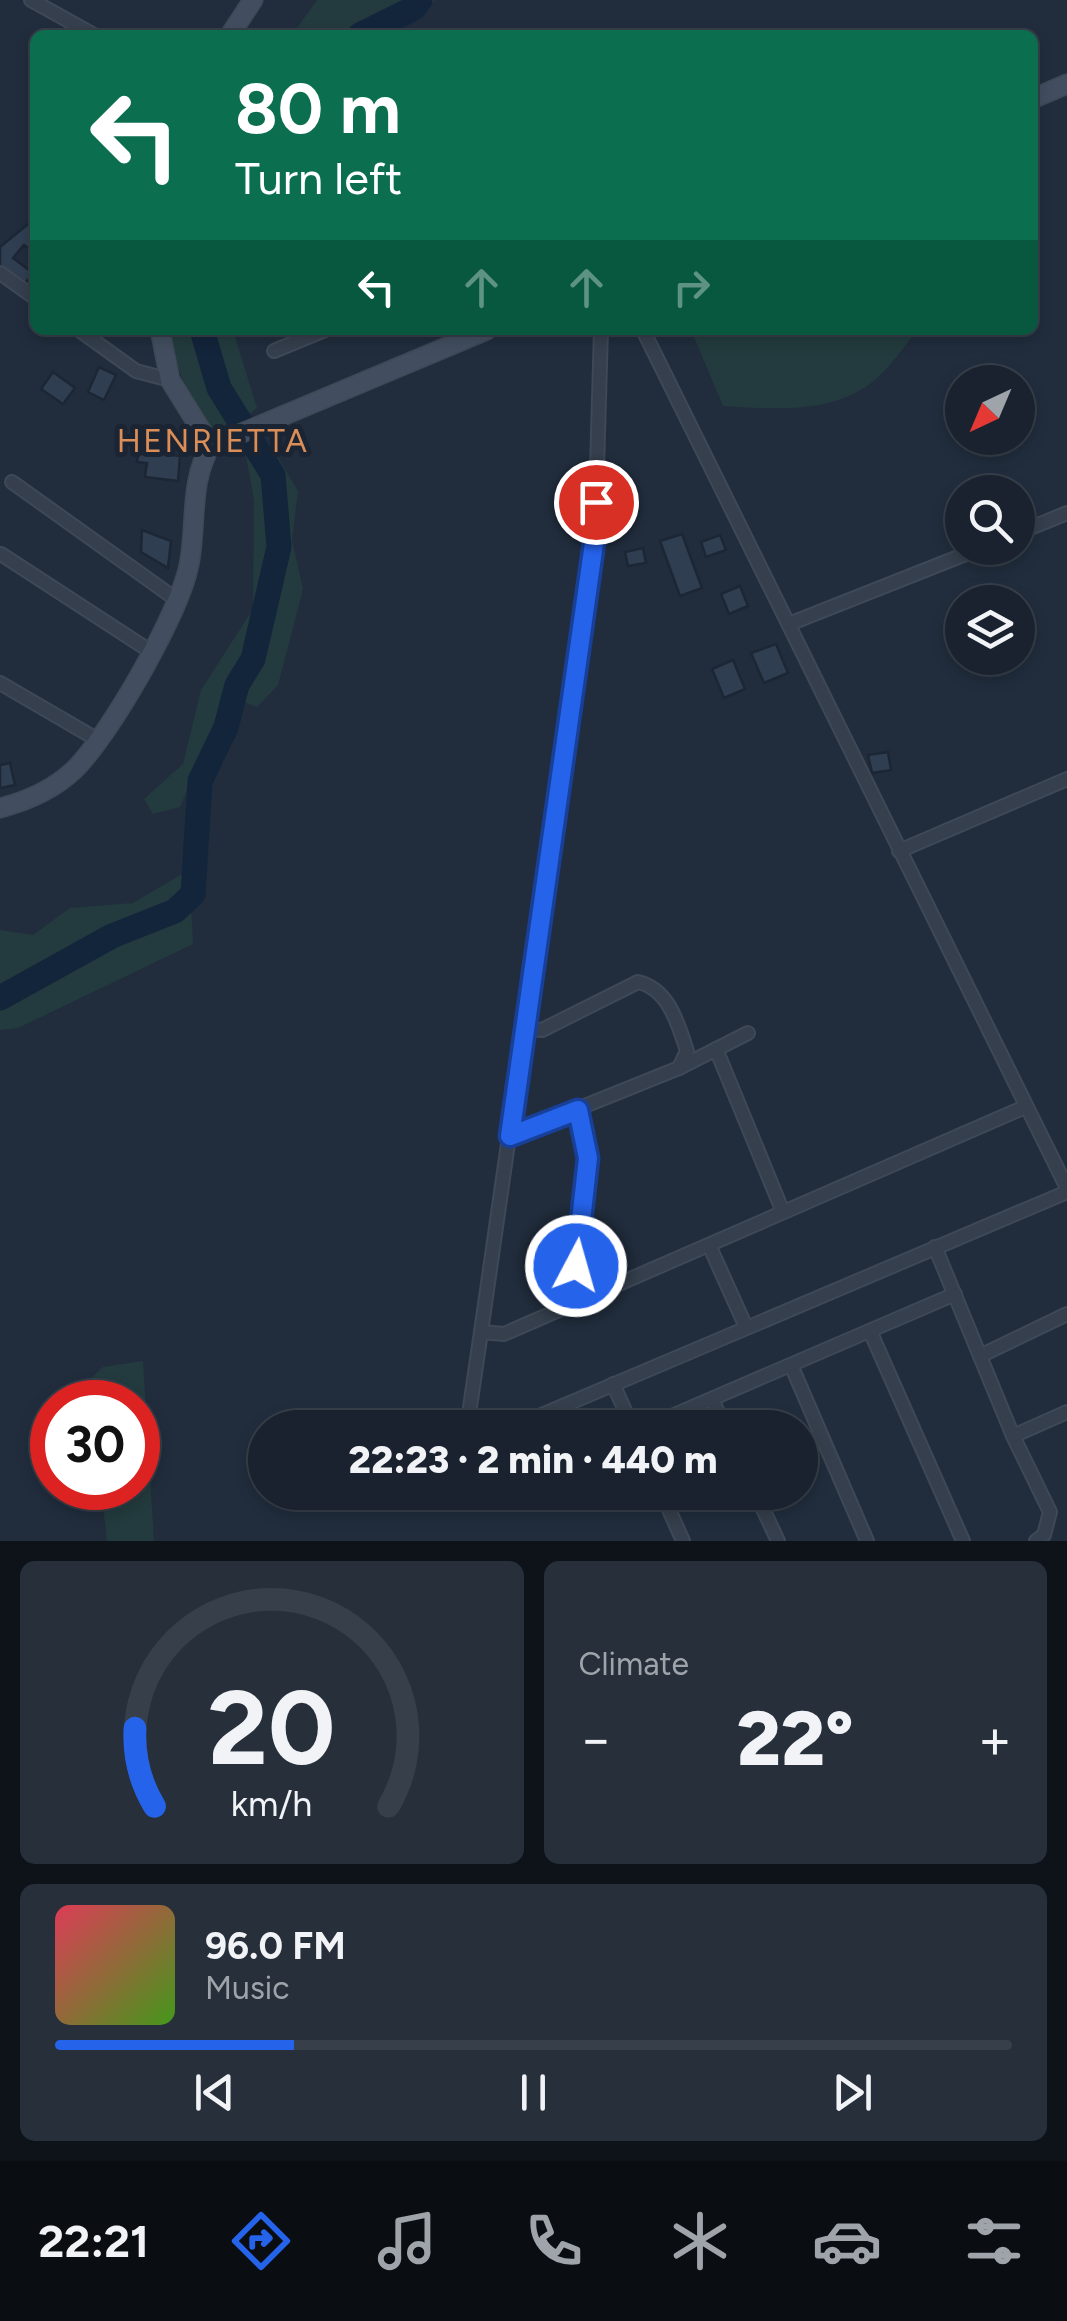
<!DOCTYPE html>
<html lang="en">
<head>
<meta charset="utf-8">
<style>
	body { margin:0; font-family:Figtree,sans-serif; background:#262f3a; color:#f1f3f6; height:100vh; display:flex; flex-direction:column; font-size:38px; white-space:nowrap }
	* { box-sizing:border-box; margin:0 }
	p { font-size:32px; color:#9fa4aa }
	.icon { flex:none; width:55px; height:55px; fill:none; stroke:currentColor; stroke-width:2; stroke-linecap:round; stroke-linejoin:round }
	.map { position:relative; height:1541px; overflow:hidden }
	.panel { display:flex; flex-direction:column; gap:20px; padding:20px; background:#0e1319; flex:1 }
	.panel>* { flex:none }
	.banner { position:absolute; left:30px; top:30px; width:1008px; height:305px; border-radius:15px; box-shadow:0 5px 15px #0003,0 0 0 2px #373f4a; background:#0b6e4f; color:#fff; overflow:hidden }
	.needle { width:65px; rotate:224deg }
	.buttons { position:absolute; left:945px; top:365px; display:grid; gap:20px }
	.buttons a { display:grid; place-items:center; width:90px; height:90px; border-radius:50%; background:#19222e; box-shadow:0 5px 15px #0003,0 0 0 2px #373f4a; font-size:50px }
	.speed { position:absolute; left:30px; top:1380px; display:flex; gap:20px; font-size:50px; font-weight:700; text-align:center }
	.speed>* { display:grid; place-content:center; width:130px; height:130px; border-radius:50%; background:#19222e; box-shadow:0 5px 15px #0003,0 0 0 2px #373f4a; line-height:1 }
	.speed .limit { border:15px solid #d22; background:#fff; color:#111 }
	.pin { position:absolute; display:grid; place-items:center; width:85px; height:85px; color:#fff; margin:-42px; border:5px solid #fff; border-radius:50%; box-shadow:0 2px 10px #0007 }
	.me { position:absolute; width:110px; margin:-55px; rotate:6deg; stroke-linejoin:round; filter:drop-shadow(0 0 8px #0008) }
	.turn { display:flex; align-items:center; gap:35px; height:210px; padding:0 40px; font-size:45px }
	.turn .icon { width:130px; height:130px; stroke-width:2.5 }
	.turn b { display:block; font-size:70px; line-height:85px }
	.lanes { display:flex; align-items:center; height:95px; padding:0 40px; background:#0003; justify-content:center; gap:50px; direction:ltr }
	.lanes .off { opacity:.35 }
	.big { font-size:75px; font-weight:800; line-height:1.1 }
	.panel .card { flex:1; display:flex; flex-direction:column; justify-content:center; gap:15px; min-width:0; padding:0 35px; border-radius:15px; background:#262f3a }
	.panel .dial { align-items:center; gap:0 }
	.dial svg { height:260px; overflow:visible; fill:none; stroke:#373f4a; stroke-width:7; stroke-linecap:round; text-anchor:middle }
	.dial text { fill:#f1f3f6; stroke:none }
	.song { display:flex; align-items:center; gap:30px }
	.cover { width:120px; height:120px; border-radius:15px; background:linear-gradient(135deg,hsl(350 70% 55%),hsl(100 70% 35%)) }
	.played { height:10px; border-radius:5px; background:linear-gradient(90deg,#2563eb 25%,#373f4a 25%) }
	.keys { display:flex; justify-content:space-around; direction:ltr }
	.heat { display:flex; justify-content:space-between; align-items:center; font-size:55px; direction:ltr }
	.panel .tiles { flex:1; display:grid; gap:20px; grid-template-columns:1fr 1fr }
	.card:last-child { grid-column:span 2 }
	.trip { position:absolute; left:248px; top:1410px; width:570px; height:100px; border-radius:50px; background:#19222e; box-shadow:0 5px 15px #0003,0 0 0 2px #373f4a; font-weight:800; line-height:100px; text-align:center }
	.menu { display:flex; height:160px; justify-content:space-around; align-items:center; background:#0a0e12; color:#9fa4aa }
	.menu .icon { width:70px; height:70px }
	.menu .current { color:#2563eb }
	.menu b { font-size:45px; color:#f1f3f6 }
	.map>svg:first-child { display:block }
</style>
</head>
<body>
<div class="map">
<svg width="1067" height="1541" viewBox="0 0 1067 1541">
	<rect width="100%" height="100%" fill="#212d3d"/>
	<!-- green -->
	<g fill="#233b3e">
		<path d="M317,0H436L390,35H292Z"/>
		<path d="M169,330H233L257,408L234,427L213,433C189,403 176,368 169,330Z"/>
		<path d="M691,330H918C904,346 892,365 876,379C834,415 774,409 723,406Z"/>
		<path d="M261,440L270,444L298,491L292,540L303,589L278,685L257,707L228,695L180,807L153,814L144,799L183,764L201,690L253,609L254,500L246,455Z"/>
		<path d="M189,870L193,944L18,1028L0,1030V930L33,935L70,908L133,903Z"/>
		<path d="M143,1361L154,1541H107L101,1488H138V1402H91L88,1381L103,1367Z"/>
	</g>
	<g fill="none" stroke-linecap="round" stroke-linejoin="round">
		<!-- river -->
		<g stroke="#13253b" stroke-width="25">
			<path d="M360,35L414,8L420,0"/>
			<path d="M0,998L112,936L175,911L193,894L200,781L226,727L237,685L253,659L279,547L273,475L219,388L202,330"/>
		</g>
	</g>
	<!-- building -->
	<g fill="#2f3f51" stroke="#1c2634" stroke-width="2.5">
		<path d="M28,224L35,229V253L24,245L13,258L33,273L23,286L0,269V247Z"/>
		<path d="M99,367L116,375L104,400L88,392Z"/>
		<path d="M53,372L75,388L63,404L41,389Z"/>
		<path d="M139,451L180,456L178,481L145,477L147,463L137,462Z"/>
		<path d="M142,530L171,541L168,568L141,552Z"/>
		<path d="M682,534L702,588L680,596L660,541Z"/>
		<path d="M720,535L726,550L706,557L701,542Z"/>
		<path d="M643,548L646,563L628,566L625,552Z"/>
		<path d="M740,586L748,606L729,614L721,594Z"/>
		<path d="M776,644L788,673L764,683L751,653Z"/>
		<path d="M733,660L745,689L724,698L712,669Z"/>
		<path d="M888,752L891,770L872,773L868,755Z"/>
		<path d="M10,763L15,785L0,788V765Z"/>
	</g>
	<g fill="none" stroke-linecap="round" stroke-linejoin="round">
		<!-- street casing -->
		<g stroke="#3e4856" stroke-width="16">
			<g id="street">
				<path d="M31,0L94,35"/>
				<path d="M0,273L35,298"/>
				<path d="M79,330L136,371L170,380"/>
				<path d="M643,330L1067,1188"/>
				<path d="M274,351L325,330"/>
				<path d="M12,482L177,600"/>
				<path d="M1018,533L1067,513"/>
				<path d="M1,554L150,651"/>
				<path d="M789,624L981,548"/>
				<path d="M0,683L98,740"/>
				<path d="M899,851L1067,779"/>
				<path d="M526,1029L542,1030L638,982C669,989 678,1024 687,1051L679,1068"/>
				<path d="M716,1049L783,1212"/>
				<path d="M578,1110L588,1158L576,1266L586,1298"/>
				<path d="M510,1136L679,1068L748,1033"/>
				<path d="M709,1245L746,1327"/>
				<path d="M935,1247L1013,1436L1050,1512L1044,1535L1036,1541"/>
				<path d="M870,1331L963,1541"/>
				<path d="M481,1332L504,1334L1025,1107"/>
				<path d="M980,1356L1067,1314"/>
				<path d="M791,1365L867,1541"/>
				<path d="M613,1384L633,1428"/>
				<path d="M712,1399L725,1428"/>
				<path d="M473,1428L470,1407L481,1332L595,536L601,330"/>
				<path d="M511,1428L1067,1192"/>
				<path d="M644,1428L955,1294"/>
				<path d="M1013,1436L1067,1412"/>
				<path d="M661,1492L683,1541"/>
				<path d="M755,1492L778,1541"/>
			</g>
		</g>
		<!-- secondary casing -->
		<g stroke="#3e4856" stroke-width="21">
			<g id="secondary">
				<path d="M230,35L253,0"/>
				<path d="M1032,99L1067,84"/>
				<path d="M160,330L170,380L211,446"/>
				<path d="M0,808C27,801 53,790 74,770C110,735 179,614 189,565C197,526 189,480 211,446L487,330"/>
			</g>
		</g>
		<!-- street -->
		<use href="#street" stroke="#353f4d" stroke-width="12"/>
		<!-- secondary -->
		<use href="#secondary" stroke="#424e60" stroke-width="18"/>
	</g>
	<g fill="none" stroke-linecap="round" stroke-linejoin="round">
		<!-- route casing -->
		<g stroke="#184099" stroke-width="25">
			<path id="route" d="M576,1266L588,1158L578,1110L510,1136L595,536L596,502"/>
		</g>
		<!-- route -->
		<use href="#route" stroke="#2563eb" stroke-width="18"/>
	</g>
	<g text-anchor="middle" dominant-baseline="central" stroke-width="10" stroke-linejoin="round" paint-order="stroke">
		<!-- quarter labels -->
		<g font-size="32" letter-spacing="2.5" fill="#dc8e58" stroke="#1a2432">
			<text x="213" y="441">HENRIETTA</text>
		</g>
	</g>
</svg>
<div class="buttons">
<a><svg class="needle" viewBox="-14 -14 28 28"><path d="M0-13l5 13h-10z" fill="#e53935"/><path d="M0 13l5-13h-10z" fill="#9fa4aa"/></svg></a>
<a><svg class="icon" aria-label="search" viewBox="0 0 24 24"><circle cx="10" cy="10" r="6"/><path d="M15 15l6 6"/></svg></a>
<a><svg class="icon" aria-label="layers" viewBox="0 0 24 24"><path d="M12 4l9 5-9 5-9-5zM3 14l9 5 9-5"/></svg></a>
</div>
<div class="speed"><div class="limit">30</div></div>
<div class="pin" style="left:596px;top:502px;background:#d93025"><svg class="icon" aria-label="arrive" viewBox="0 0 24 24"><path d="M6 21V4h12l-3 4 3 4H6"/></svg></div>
<svg class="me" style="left:576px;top:1266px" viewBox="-20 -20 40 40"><circle r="17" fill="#2563eb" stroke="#fff" stroke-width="3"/><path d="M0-11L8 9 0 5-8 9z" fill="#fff"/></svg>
<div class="trip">22:23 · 2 min · 440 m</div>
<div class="banner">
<div class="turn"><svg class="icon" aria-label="left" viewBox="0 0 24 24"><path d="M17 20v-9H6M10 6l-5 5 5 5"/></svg><div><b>80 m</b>Turn left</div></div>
<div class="lanes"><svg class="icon" aria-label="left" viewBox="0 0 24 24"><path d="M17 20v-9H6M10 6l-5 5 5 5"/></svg><svg class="icon off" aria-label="ahead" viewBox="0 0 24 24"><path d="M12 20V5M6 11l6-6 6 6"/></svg><svg class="icon off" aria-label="ahead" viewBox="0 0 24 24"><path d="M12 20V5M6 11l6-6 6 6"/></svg><svg class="icon off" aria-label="right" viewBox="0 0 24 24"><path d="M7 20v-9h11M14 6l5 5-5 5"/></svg></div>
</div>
</div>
<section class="panel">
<div class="tiles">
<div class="card dial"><svg viewBox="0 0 100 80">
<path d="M14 69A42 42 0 1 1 86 69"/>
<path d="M14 69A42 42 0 0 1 8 45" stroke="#2563eb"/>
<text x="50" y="56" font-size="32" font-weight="700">20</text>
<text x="50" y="72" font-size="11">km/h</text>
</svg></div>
<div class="card"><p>Climate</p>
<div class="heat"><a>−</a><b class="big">22°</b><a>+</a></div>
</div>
<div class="card">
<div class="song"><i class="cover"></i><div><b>96.0 FM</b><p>Music</p></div></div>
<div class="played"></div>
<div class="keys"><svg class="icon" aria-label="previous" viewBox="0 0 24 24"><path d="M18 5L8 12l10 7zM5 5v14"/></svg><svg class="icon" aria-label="pause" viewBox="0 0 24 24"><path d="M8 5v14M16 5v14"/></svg><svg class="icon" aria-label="next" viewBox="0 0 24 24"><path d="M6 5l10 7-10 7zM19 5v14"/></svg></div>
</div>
</div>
</section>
<nav class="menu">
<b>22:21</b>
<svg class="icon current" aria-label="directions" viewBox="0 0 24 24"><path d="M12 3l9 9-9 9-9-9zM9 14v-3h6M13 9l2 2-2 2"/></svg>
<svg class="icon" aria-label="music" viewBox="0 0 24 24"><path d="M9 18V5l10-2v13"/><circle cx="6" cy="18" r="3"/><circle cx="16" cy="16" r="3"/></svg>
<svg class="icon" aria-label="phone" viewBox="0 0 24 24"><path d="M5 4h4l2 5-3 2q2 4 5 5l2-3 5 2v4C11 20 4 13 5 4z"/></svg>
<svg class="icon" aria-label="climate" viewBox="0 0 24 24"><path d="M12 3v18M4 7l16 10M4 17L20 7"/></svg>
<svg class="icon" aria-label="car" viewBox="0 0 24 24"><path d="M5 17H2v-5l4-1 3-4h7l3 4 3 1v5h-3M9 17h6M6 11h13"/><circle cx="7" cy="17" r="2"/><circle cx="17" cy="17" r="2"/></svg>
<svg class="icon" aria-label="filters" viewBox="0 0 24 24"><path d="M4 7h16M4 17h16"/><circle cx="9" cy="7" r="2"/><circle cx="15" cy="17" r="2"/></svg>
</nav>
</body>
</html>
